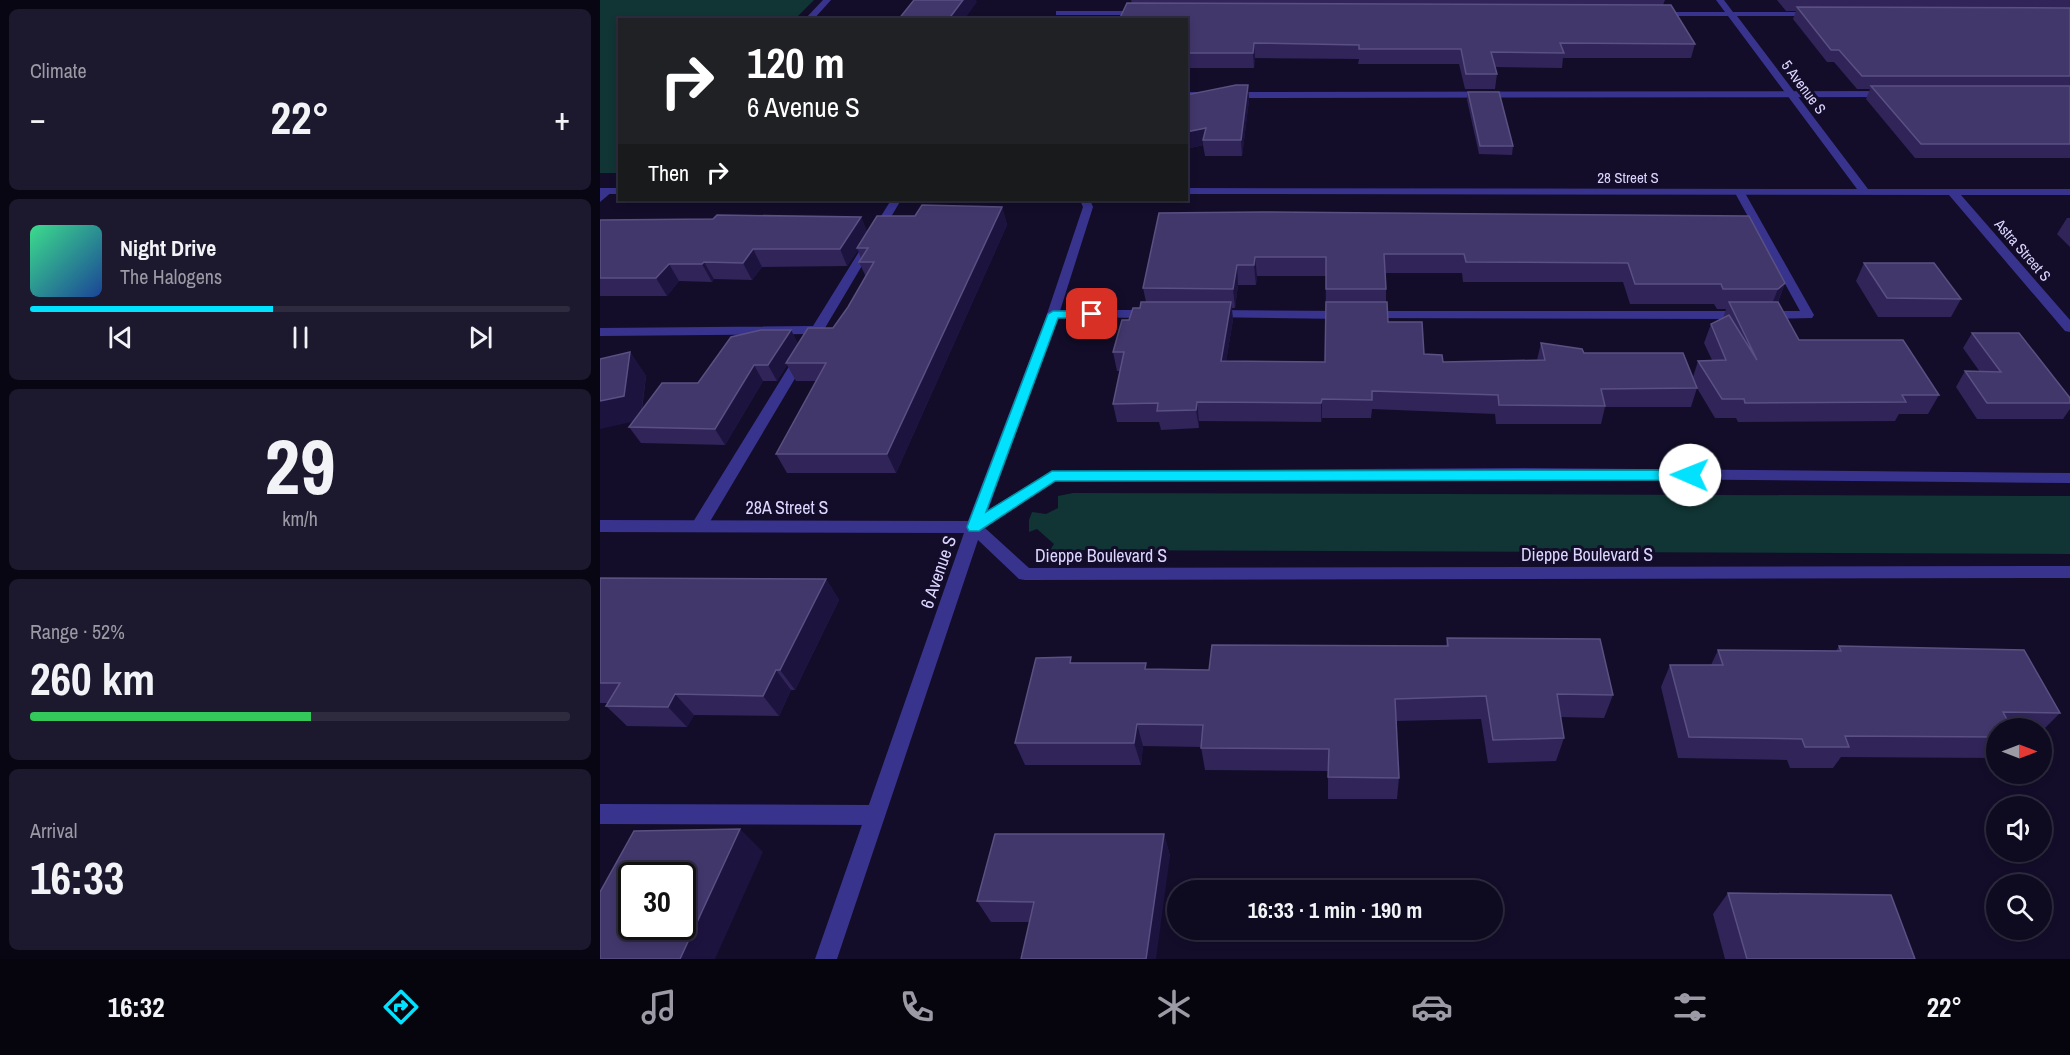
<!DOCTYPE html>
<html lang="en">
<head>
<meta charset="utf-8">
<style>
	body { margin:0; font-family:"Archivo Narrow",sans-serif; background:#1c182d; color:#f1f3f6; height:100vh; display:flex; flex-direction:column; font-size:22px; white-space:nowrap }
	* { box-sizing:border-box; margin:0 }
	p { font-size:20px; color:#9b9aa5 }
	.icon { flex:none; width:33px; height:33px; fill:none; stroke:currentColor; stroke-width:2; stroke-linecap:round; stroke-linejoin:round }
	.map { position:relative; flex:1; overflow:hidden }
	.details { display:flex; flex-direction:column; gap:9px; padding:9px; background:#080612; width:600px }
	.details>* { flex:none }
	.hud { position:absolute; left:18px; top:18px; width:570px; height:183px; border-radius:0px; box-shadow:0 3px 9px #0003,0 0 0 2px #2e2b3e; background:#202124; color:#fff; overflow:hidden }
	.needle { width:39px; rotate:90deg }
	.buttons { position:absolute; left:1386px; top:718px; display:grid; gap:12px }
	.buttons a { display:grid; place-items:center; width:66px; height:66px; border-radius:50%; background:#0e0a20; box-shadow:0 3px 9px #0003,0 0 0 2px #2e2b3e; font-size:30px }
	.speed { position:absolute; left:18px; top:862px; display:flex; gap:12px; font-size:30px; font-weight:700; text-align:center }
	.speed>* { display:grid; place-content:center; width:78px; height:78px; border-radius:50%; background:#0e0a20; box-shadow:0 3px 9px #0003,0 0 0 2px #2e2b3e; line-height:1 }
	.speed .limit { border:3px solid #111; border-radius:9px; background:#fff; color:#111 }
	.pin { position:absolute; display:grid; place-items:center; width:51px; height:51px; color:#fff; margin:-26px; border-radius:12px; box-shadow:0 3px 9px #0006 }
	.me { position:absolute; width:66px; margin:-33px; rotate:271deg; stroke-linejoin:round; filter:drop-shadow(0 0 4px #0008) }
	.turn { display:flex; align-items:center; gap:21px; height:126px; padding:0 30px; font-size:27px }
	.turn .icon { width:78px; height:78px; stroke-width:2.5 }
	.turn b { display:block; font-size:42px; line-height:51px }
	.then { display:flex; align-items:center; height:57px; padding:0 30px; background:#0003; gap:12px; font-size:22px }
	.big { font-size:45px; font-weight:700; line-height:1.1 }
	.details .tile { flex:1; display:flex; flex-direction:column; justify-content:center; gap:9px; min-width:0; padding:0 21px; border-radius:9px; background:#1c182d }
	.details .dial { align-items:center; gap:0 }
	.dial b { font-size:78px; line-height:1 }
	.song { display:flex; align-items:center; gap:18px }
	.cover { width:72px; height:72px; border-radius:9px; background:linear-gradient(135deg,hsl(150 70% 55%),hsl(220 70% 35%)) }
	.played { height:6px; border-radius:3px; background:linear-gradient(90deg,#02e2ff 45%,#2e2b3e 45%) }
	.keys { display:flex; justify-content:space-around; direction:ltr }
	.heat { display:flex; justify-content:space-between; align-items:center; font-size:33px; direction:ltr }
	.charge { height:9px; border-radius:4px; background:linear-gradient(90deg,#34c759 52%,#2e2b3e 0) }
	.trip { position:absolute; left:567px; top:880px; width:336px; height:60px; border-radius:30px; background:#0e0a20; box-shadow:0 3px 9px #0003,0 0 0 2px #2e2b3e; font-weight:700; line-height:60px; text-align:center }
	.menu { display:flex; height:96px; justify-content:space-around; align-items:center; background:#06040d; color:#9b9aa5 }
	.menu .icon { width:42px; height:42px }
	.menu .on { color:#02e2ff }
	.menu b { font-size:27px; color:#f1f3f6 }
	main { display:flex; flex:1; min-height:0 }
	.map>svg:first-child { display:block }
</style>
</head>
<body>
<main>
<section class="details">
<div class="tile"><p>Climate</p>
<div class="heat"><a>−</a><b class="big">22°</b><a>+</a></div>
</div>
<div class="tile">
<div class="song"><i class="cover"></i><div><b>Night Drive</b><p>The Halogens</p></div></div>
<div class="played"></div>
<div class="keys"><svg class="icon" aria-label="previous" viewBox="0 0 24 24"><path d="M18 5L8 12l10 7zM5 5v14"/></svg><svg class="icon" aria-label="pause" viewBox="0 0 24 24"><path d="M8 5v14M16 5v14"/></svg><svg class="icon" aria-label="next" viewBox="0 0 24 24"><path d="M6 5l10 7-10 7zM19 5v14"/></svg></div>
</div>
<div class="tile dial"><b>29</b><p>km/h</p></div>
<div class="tile"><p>Range · 52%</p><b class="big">260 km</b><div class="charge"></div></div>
<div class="tile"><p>Arrival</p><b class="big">16:33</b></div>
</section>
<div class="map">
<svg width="1470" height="959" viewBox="0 0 1470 959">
	<rect width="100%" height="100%" fill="#130d2a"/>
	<!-- green -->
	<g fill="#103534">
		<path d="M0,0H214L195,19L20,20L19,173H0Z"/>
		<path d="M473,493L1470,496V554L450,550L454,544L437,529L429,532V520L432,512L446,514L458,508V496Z"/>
	</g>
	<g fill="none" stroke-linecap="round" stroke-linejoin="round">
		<!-- service -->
		<g fill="#38348e" fill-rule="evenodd">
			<path d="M223,0H231L213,20H204Z"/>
			<path d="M586,92L1288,91L1293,94L1288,97L586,98Z"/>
			<path d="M8,188L13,191L0,202V193Z"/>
			<path d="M1140,190L1145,193L1214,315L1212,318L1167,319L1161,315L1167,311H1200L1135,193Z"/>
			<path d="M291,200H301L105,530H93L91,526L93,522L209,334L0,336V328L213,326Z"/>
			<path d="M453,310H549L555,314L549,318L449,317V311Z"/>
			<path d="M612,310L744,311L750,315L744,319L608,317V311Z"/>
			<path d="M768,311H1143L1149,315L1143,319L764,318L762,315Z"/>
			<path d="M0,804L275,805L282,808L285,815L282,822L275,825L0,824Z"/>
		</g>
		<!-- minor -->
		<g fill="#38348e" fill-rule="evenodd">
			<path d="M1116,0H1124L1133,12H1218V16H1137L1268,189H1470V195H1361L1470,320V332L1465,331L1349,195L586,194V188L1257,189L1128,16H1056L1052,14L1056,12H1125Z"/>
			<path d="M456,11H543L547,13L543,15H456Z"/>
			<rect x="0" y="188" width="20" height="6"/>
			<path d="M480,200H490L493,207L459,314L388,510L452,471L924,468L1470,473V483L924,478L455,481L385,528L429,568L1470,566V578L425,580L419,579L378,540L237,959H215L364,533L0,532V520L368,521L447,314L483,207Z"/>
		</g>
	</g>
	<!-- wall -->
	<g fill="#302459" fill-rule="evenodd">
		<path d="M531,0H1065L1063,5L1095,44L1091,58H963L962,68L895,67L897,74L895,89H865L859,64H758L759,59L655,58L654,68H586V20L532,3Z"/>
		<path d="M1177,0H1470V158H1315L1266,99L1270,89H1257L1234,62H1227L1193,19L1196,11H1186Z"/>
		<path d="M648,85L649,100L642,156H605L603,145L586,149V95Z"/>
		<path d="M868,92L913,146L912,155L879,154L867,100Z"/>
		<path d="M402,207L407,225L296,473H187L176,454L216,381H196L187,365L177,381H163L125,445L41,443L29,427L33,421L30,352L46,376L42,410L98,383L191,330L198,344L233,328L248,307L266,277L259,262L261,259L258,250L247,266L162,267L152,280L114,279L112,282L79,281L67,296H0V220L261,217L267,232L315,216Z"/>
		<path d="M662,212L1185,283L1178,302L1199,340L1339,395L1328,414H1299L1295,421L1138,422L1136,418H1115L1097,388L1091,407H1005L1001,424H896L895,414L772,409L771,418H722L721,422L599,421V428L561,430L559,422H517L513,404L520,371H517L513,352L529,320L546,302L543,288ZM786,273H862L863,282H1023L1030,304H1114L1117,309H1126L1123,318L1111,324L1104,343L1112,360L1098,361L1093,377L941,343L937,360L843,362L824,354L788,322L786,302ZM657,276H726L725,362L626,361L633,320L632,308H635L638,285H656Z"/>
		<path d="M1467,218H1470V247L1457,234Z"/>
		<path d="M1264,263L1361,299L1351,317H1278L1256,281Z"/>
		<path d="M1372,333L1470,398V409L1463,419H1377L1356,387L1365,371L1380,372L1363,348Z"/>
		<path d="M0,578L226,579L239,600L195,690H191L179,716L94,715L87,727L27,726L6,706L8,703H0Z"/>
		<path d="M847,638L1013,695L1004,718L960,717L964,738L956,761L888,763L881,719L796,721L799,778L797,799H728V771L605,770L601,747L543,746L541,765H425L415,743L473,663L547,669L609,670L846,646Z"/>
		<path d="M1239,646L1460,713L1442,731V729H1396V757L1395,758L1241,757L1233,768H1190L1187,760L1078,758L1061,687L1070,665H1111L1118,650L1236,651Z"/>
		<path d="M564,834L570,856L429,922H391L377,901Z"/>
		<path d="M1128,893L1315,959H1125L1113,914Z"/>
	</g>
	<!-- shaded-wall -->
	<g fill="#1d133f">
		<path d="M363,0H376L377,2L364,20H348Z"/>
		<path d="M654,43L655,58L654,68L653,53Z"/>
		<path d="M648,85L649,100L642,156L641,140Z"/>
		<path d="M606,128L603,140V145L586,149V132Z"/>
		<path d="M402,207L407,225L296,473L287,454Z"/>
		<path d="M261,217L268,234L257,248L258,250L247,266L240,249Z"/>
		<path d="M153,249L162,267L152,280L143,263Z"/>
		<path d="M655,257L657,276L656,285L654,265Z"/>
		<path d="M104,262L114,279L112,282L102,264Z"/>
		<path d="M69,264L79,281L67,296L56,278Z"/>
		<path d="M637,265L638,285L635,308L633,289Z"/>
		<path d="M1185,283L1177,303L1170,309L1178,289Z"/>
		<path d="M631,302L633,320L623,379L621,361Z"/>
		<path d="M191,330L199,346L186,363L187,365L177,381L168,365Z"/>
		<path d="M30,352L46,376L40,420L0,429V401Z"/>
		<path d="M154,365L163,381L125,445L115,429Z"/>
		<path d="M722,399V418L721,422V403Z"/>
		<path d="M597,402L599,421V428L596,410Z"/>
		<path d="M226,579L239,600L195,690L180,670Z"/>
		<path d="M176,670L191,690L179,716L163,696Z"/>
		<path d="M75,694L94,715L87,727L68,707Z"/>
		<path d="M537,724L543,746L541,765L534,743Z"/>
		<path d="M140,829L163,852L115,959H80Z"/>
		<path d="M564,834L570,856L556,959H546Z"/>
	</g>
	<!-- building -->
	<g fill="#42376b" stroke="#5a5082" stroke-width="1.5" fill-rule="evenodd">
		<path d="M314,0H363L348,20H298Z"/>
		<path d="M527,3L1071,5L1095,44L960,43L964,53L891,52L897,74H866L861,49H759V45L654,43L653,53H586V20H519Z"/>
		<path d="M1197,7L1470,8V76H1262L1239,50H1231Z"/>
		<path d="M636,85H648L641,140H603L606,128L586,132V95Z"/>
		<path d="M1271,86H1470V144H1321Z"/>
		<path d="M868,92H899L913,146H880Z"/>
		<path d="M322,205L402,207L287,454H176L226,363H186L208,328H233L248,307L274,262H259L268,248H257L277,216H315Z"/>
		<path d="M662,212L1149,216L1185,283L1178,289H1123L1121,284H1035L1028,263L866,262L864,254H784L786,289H726V257H655L654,265H637L633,289L543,288L559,213Z"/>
		<path d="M117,215L261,217L240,249H153L143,263L104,262L102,264H69L56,278H0V220L113,219Z"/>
		<path d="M1264,263H1334L1361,299L1287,298Z"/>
		<path d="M541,302H631L621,361L725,362L726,302H787L788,322H822L824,354L842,355L843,362L945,360L941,343L982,349L984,353H1083L1097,388L1001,389L1005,406L899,405L898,395L772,391V400L722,399L721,403L597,402L596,410L557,411L558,403L513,404L524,352H513L522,320H529L533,308H540Z"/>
		<path d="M1129,302H1178L1199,340H1303L1339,395H1302L1306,402L1145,403L1144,399H1122L1098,361L1126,360L1111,324L1129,315L1157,360Z"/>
		<path d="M161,330H191L168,365H154L115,429L29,427L62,383H98L131,337Z"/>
		<path d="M1372,333H1419L1470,398V403H1387L1365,371L1401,372Z"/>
		<path d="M30,352L24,396L0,401V359Z"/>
		<path d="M0,578L226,579L180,670H176L163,696L75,694L68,707L6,706L20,683H0Z"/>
		<path d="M847,638L1000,639L1013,695L957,694L964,738L893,740L886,696L795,699L799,778L728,777L729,749L601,748L603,725L537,724L534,743H415L436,658L471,657L470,663H546L545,669L609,670L612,645L848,646Z"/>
		<path d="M1239,646L1424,650L1460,713L1403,712L1412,729H1396V737L1245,736L1249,747H1205L1202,739L1089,737L1070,665H1123L1118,650L1241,651Z"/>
		<path d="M140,829L80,959H0V892L34,831ZM32,876H82V927H32Z"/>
		<path d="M395,834H564L546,959H421L434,902L377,901Z"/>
		<path d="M1128,893L1291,895L1315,959H1147Z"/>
	</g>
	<!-- route -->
	<path fill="#02e2ff" stroke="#0193a6" stroke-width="1.5" d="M453,311H492L497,314L492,318H458L386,512L452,471L1090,470L1097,475L1090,480L455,481L379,531H369L367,527L448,314Z"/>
	<g text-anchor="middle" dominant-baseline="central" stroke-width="6" stroke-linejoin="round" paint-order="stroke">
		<!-- far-street labels -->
		<g font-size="15" fill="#dcd6ff" stroke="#130d2a">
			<text transform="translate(1204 87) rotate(53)">5 Avenue S</text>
			<text x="1028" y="177">28 Street S</text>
			<text transform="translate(1423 250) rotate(49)">Astra Street S</text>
		</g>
		<!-- street labels -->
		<g font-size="18" fill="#dcd6ff" stroke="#130d2a">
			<text x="187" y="507">28A Street S</text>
			<text x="987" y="554">Dieppe Boulevard S</text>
			<text x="501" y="555">Dieppe Boulevard S</text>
			<text transform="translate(338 572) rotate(-71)">6 Avenue S</text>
		</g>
	</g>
</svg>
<div class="buttons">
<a><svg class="needle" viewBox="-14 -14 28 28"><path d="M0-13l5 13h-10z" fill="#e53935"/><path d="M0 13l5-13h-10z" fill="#9b9aa5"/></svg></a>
<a><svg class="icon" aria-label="sound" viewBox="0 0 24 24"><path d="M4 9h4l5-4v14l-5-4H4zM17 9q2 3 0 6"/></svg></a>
<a><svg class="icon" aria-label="search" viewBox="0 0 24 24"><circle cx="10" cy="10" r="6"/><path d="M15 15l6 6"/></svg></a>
</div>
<div class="speed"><div class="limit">30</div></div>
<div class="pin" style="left:492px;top:314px;background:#d93025"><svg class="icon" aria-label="arrive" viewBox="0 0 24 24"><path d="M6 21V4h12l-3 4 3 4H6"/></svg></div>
<svg class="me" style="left:1090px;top:475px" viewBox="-20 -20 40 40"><circle r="19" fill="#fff"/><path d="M0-13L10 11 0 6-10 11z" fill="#02e2ff"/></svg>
<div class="trip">16:33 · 1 min · 190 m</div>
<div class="hud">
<div class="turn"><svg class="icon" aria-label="right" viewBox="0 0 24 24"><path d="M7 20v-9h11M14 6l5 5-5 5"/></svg><div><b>120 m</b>6 Avenue S</div></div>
<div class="then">Then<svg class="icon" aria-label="right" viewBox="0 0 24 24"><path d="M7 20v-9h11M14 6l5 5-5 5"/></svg></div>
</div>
</div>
</main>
<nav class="menu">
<b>16:32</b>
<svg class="icon on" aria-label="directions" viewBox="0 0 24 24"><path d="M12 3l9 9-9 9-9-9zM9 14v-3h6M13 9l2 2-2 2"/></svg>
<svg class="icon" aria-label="music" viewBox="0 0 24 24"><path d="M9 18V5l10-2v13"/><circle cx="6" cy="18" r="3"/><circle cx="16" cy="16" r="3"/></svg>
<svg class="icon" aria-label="phone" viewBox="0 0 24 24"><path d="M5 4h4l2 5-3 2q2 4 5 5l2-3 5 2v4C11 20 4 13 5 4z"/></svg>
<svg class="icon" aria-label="climate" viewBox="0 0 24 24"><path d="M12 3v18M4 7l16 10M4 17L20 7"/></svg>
<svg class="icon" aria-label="car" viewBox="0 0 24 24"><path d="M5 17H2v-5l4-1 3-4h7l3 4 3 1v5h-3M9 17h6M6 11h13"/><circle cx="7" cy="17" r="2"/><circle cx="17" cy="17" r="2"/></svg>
<svg class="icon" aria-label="filters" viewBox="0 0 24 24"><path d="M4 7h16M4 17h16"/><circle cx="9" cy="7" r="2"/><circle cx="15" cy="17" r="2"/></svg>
<b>22°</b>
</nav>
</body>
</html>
